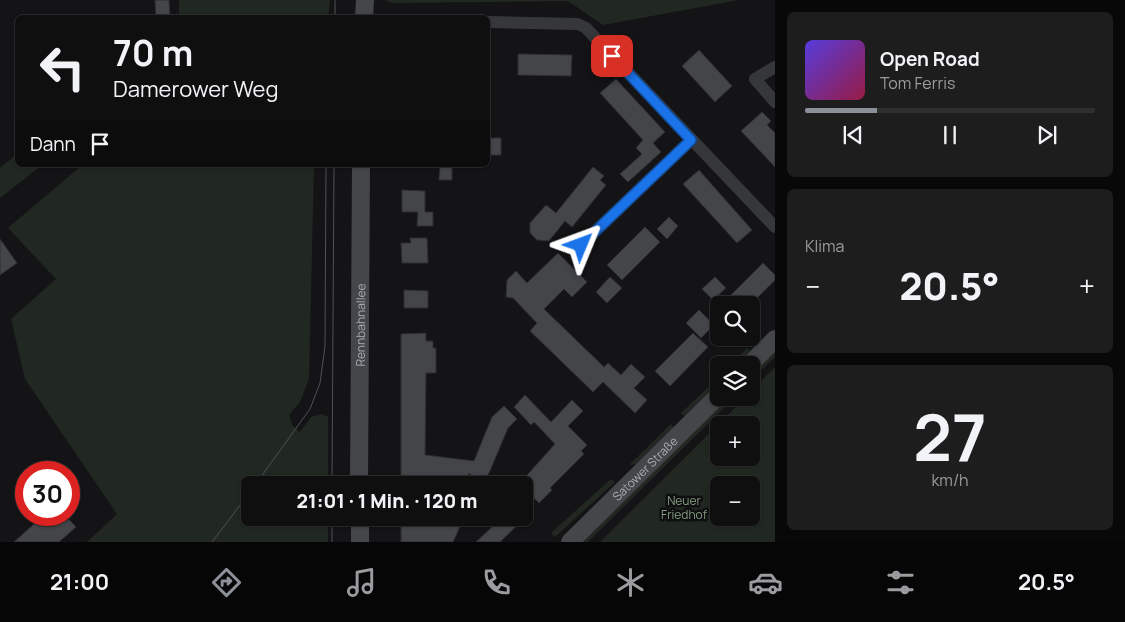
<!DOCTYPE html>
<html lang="de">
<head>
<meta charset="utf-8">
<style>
	body { margin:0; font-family:Manrope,sans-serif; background:#1d1d1e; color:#f1f3f6; height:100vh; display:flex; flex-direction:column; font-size:19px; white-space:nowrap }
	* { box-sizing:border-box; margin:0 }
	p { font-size:16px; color:#9b9c9f }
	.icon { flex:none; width:28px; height:28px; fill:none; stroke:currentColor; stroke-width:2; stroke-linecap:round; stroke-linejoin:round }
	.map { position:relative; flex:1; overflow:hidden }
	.sheet { display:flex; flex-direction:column; gap:12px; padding:12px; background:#080809; width:350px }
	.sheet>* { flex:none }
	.hud { position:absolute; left:15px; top:15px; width:475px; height:152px; border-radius:8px; box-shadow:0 1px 4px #0004,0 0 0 1px #2f2f30; background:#0f0f10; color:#f1f3f6; overflow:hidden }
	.buttons { position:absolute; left:710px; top:296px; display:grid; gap:10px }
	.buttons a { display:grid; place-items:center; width:50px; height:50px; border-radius:8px; background:#0f0f10; box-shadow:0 1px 4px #0004,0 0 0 1px #2f2f30; font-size:25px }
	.speed { position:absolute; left:15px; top:461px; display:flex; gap:10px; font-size:25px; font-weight:700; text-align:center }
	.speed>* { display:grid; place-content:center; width:65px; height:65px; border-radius:50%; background:#0f0f10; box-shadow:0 1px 4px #0004,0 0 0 1px #2f2f30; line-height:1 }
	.speed .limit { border:8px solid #d22; background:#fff; color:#111 }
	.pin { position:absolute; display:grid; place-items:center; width:42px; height:42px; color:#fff; margin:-21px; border-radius:10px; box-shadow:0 2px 8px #0006 }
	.me { position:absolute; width:55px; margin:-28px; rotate:46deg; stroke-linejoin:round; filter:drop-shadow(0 0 4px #0008) }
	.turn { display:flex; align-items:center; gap:18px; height:105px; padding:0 15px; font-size:22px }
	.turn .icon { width:65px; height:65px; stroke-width:2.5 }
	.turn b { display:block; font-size:35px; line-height:42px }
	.then { display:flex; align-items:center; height:48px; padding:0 15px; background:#0003; gap:10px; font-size:19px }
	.big { font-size:38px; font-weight:800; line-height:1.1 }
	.sheet .widget { flex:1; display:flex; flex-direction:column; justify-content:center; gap:8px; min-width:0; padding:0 18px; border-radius:8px; background:#1d1d1e }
	.sheet .dial { align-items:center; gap:0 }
	.dial b { font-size:65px; line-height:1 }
	.song { display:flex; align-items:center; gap:15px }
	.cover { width:60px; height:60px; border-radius:8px; background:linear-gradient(135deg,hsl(250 70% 55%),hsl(340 70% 35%)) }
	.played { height:5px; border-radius:2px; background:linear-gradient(90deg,#8c9099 25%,#2f2f30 25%) }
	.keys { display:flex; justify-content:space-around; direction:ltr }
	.heat { display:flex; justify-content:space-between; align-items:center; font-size:28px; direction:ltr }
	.trip { position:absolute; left:241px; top:476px; width:292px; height:50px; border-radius:8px; background:#0f0f10; box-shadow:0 1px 4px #0004,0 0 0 1px #2f2f30; font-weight:800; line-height:50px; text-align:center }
	.dock { display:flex; height:80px; justify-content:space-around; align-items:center; background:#060606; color:#9b9c9f }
	.dock .icon { width:35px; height:35px }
	.dock .on { color:#8c9099 }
	.dock b { font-size:22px; color:#f1f3f6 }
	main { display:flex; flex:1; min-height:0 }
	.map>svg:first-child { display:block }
</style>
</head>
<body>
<main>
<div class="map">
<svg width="775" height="542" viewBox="0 0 775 542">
	<rect width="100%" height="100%" fill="#141416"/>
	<!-- green -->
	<g fill="#212821" fill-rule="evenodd">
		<path d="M179,0H330L328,17L179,18Z"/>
		<path d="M385,0H739L603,25L568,1L393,3Z"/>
		<path d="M17,154L18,165H42L0,198V168Z"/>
		<path d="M82,165H314L309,379L300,402L289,415L292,425L300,432L311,417L322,414L328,417V485H250V518H328V542H87L117,514L25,379L11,319L56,279L8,228Z"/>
		<path d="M747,348L750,351L736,365H730Z"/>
		<path d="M775,350V357L751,380V373Z"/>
		<path d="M775,367V542H600L745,398H751V391ZM719,425H751V458H719ZM719,485H751V518H719Z"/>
		<path d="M719,377V383L684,416L681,413Z"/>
		<path d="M727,398H734L588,542H580Z"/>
		<path d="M671,424L674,428L637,464L629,465Z"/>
		<path d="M611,479L615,482L555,537L551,533Z"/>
	</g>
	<!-- building -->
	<g fill="#434549" stroke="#2e2f32">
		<path d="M155,0H169L170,17L156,18Z"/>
		<path d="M699,50L732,86L715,102L682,66Z"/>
		<path d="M518,54L572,55L571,76L518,75Z"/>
		<path d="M616,79L665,132L653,143L661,152L628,182L620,174L642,154L636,148L643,140L600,93Z"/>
		<path d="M762,112L771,121L767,125L775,133V167L741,131Z"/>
		<rect x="488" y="138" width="13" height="17"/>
		<path d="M440,167H452V180H439Z"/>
		<path d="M593,167L604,176L600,180L606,185L572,227L565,221L549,241L537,240L530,233V223L546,205L556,213Z"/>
		<path d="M699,170L752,230L737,243L683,184Z"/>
		<path d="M402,190L425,191V212H433V226H417L418,212H402Z"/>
		<path d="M669,217L678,226L667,239L657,229Z"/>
		<path d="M645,227L660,242L622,280L607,265Z"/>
		<path d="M410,238H427L428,263H402L401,243H411Z"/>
		<path d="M0,239L17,263L0,275Z"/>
		<path d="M558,253L587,282L572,297L564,289L544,309L604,367L608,363L621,375L631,364L645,377L634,388L647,400L635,413L603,382L593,392L530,331L537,323L513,298L506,297L507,280L516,271L527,283Z"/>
		<path d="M763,263L775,275V280L750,305H721Z"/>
		<path d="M610,277L622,288L607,303L596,292Z"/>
		<path d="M715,277L726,288L713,300L702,289Z"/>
		<path d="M404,290L428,291V308H404Z"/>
		<path d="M699,310L714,325L701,338L686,323Z"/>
		<path d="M426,333V341H433V348H436V373H426L425,455L474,461L492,417L504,406L517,419L508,428L489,473L480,483L469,473L464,485H401V334Z"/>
		<path d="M693,333L708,347L670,386L655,371Z"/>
		<path d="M525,395L551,422L572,400L583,411L568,426L587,445L581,451L584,454L550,488L552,490L539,503L525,490V485L519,484L555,444L534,422L531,425L514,407Z"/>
		<path d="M44,515H65L76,527L59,542H14Z"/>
		<path d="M451,518L462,522L453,542H401V519Z"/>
		<path d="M486,518H525L500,542H476L494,525Z"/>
	</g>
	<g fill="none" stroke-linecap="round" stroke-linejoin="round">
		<!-- minor -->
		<g stroke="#36373a" stroke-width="12">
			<path d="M488,22L578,24L586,28L775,227"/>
			<path d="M775,67L755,79L775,102"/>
			<path d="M581,245L691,140"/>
		</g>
		<!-- secondary -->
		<g stroke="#44464a" stroke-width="18">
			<path d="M364,18L365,0"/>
			<path d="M749,365L775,339"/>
			<path id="s1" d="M359,485L361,165"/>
			<path d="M360,518V542"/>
			<path id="s2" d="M570,542L719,395"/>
		</g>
		<!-- tram -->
		<g stroke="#4f5155" stroke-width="1">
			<path d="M335,18V0"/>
			<path d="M255,485L310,409L320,383L325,346L326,165"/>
			<path d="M332,485L334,165"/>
			<path d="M332,518V542"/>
			<path d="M212,542L250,492"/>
		</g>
	</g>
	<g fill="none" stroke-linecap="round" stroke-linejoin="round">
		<!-- route casing -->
		<g stroke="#114b97" stroke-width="12">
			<path id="route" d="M581,245L691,140L612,56"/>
		</g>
		<!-- route -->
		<use href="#route" stroke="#1a73e8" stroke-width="9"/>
	</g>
	<g text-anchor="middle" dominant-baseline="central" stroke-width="5" stroke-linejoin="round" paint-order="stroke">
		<!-- street labels -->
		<g font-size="12" fill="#a7adb5" stroke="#0f0f11">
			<text stroke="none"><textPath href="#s1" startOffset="160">Rennbahnallee</textPath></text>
			<text stroke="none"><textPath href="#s2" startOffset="105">Satower Straße</textPath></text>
		</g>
		<!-- park labels -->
		<g font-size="12" fill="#829e7f" stroke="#0f0f11">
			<text x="684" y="500">Neuer<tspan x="684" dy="14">Friedhof</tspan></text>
		</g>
	</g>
</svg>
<div class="buttons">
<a><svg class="icon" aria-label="search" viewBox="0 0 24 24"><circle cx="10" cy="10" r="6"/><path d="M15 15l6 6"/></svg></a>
<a><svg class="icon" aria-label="layers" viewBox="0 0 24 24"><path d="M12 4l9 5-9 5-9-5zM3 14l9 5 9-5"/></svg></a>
<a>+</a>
<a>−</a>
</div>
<div class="speed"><div class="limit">30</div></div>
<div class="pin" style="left:612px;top:56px;background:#d93025"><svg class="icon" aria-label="arrive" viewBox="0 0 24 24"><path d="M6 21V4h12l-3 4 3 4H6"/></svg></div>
<svg class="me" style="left:581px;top:245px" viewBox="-20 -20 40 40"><path d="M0-17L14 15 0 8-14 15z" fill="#1a73e8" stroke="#fff" stroke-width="4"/></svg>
<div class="trip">21:01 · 1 Min. · 120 m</div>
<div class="hud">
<div class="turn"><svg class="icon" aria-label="left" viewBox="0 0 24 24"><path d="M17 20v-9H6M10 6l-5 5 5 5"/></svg><div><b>70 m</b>Damerower Weg</div></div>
<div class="then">Dann<svg class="icon" aria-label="arrive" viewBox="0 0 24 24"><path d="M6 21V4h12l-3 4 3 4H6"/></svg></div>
</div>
</div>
<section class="sheet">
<div class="widget">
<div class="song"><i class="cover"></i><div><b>Open Road</b><p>Tom Ferris</p></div></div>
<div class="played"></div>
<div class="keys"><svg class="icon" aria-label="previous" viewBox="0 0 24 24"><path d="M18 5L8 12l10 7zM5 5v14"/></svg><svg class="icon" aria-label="pause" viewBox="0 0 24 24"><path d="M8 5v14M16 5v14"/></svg><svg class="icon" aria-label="next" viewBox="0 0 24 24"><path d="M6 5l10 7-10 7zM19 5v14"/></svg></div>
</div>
<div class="widget"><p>Klima</p>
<div class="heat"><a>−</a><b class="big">20.5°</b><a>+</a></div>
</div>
<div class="widget dial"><b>27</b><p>km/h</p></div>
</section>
</main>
<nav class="dock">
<b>21:00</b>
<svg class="icon on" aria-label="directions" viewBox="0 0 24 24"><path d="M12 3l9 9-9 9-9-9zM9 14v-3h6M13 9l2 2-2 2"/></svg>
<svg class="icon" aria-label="music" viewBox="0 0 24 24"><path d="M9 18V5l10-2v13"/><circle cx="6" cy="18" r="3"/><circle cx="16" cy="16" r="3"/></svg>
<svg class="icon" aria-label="phone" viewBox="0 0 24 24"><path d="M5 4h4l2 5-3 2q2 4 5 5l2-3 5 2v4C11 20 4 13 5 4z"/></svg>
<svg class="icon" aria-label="climate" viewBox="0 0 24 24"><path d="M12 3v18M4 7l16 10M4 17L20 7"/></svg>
<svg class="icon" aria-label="car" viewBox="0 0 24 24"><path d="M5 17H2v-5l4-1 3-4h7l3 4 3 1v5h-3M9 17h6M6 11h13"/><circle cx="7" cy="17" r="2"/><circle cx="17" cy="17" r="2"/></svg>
<svg class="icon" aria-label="filters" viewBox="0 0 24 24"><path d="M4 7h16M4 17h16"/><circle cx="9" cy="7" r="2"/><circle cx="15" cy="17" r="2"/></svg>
<b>20.5°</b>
</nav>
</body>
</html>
